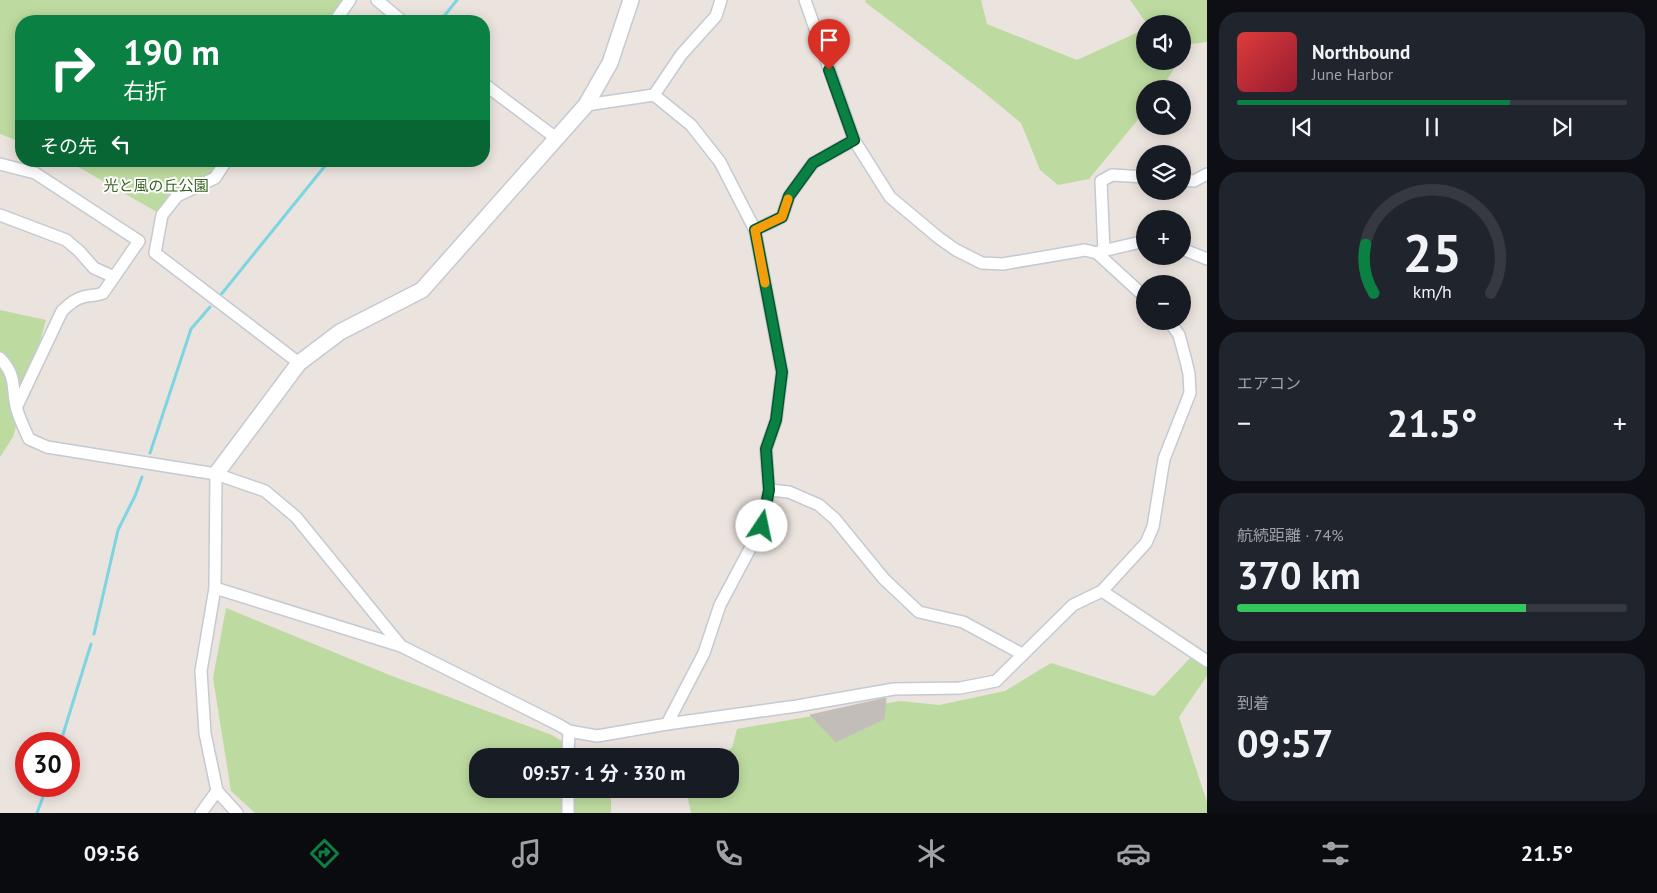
<!DOCTYPE html>
<html lang="ja">
<head>
<meta charset="utf-8">
<style>
	body { margin:0; font-family:"PT Sans","Noto Sans JP",sans-serif; background:#20242c; color:#f1f3f6; height:100vh; display:flex; flex-direction:column; font-size:19px; white-space:nowrap }
	* { box-sizing:border-box; margin:0 }
	p { font-size:16px; color:#9ea1a6 }
	.icon { flex:none; width:28px; height:28px; fill:none; stroke:currentColor; stroke-width:2; stroke-linecap:round; stroke-linejoin:round }
	.map { position:relative; flex:1; overflow:hidden }
	.panel { display:flex; flex-direction:column; gap:12px; padding:12px; background:#0d0f14; width:450px }
	.panel>* { flex:none }
	.guide { position:absolute; left:15px; top:15px; width:475px; height:152px; border-radius:20px; box-shadow:0 2px 12px #0003; background:#0b8043; color:#fff; overflow:hidden }
	.tools { position:absolute; left:1136px; top:15px; display:grid; gap:10px }
	.tools a { display:grid; place-items:center; width:55px; height:55px; border-radius:50%; background:#171b24; box-shadow:0 2px 12px #0003; font-size:25px }
	.speed { position:absolute; left:15px; top:732px; display:flex; gap:10px; font-size:25px; font-weight:700; text-align:center }
	.speed>* { display:grid; place-content:center; width:65px; height:65px; border-radius:50%; background:#171b24; box-shadow:0 2px 12px #0003; line-height:1 }
	.speed .limit { border:8px solid #d22; background:#fff; color:#111 }
	.pin { position:absolute; display:grid; place-items:center; width:42px; height:42px; color:#fff; margin:-51px -21px; border-radius:50% 50% 50% 0; rotate:-45deg; box-shadow:0 0 5px #0007 }
	.pin .icon { rotate:45deg }
	.me { position:absolute; width:55px; margin:-28px; rotate:11deg; stroke-linejoin:round; filter:drop-shadow(0 0 4px #0008) }
	.turn { display:flex; align-items:center; gap:18px; height:105px; padding:0 25px; font-size:22px }
	.turn .icon { width:65px; height:65px; stroke-width:2.5 }
	.turn b { display:block; font-size:35px; line-height:42px }
	.then { display:flex; align-items:center; height:48px; padding:0 25px; background:#0003; gap:10px; font-size:19px }
	.big { font-size:38px; font-weight:700; line-height:1.1 }
	.panel .tile { flex:1; display:flex; flex-direction:column; justify-content:center; gap:8px; min-width:0; padding:0 18px; border-radius:20px; background:#20242c }
	.panel .dial { align-items:center; gap:0 }
	.dial svg { height:130px; overflow:visible; fill:none; stroke:#363941; stroke-width:7; stroke-linecap:round; text-anchor:middle }
	.dial text { fill:#f1f3f6; stroke:none }
	.song { display:flex; align-items:center; gap:15px }
	.cover { width:60px; height:60px; border-radius:8px; background:linear-gradient(135deg,hsl(0 70% 55%),hsl(350 70% 35%)) }
	.played { height:5px; border-radius:2px; background:linear-gradient(90deg,#0b8043 70%,#363941 70%) }
	.keys { display:flex; justify-content:space-around; direction:ltr }
	.heat { display:flex; justify-content:space-between; align-items:center; font-size:28px; direction:ltr }
	.charge { height:8px; border-radius:4px; background:linear-gradient(90deg,#34c759 74%,#363941 0) }
	.trip { position:absolute; left:469px; top:748px; width:270px; height:50px; border-radius:20px; background:#171b24; box-shadow:0 2px 12px #0003; font-weight:700; line-height:50px; text-align:center }
	.tab-bar { display:flex; height:80px; justify-content:space-around; align-items:center; background:#090b0e; color:#9ea1a6 }
	.tab-bar .icon { width:35px; height:35px }
	.tab-bar .active { color:#0b8043 }
	.tab-bar b { font-size:22px; color:#f1f3f6 }
	main { display:flex; flex:1; min-height:0 }
	.map>svg:first-child { display:block }
</style>
</head>
<body>
<main>
<div class="map">
<svg width="1207" height="813" viewBox="0 0 1207 813">
	<rect width="100%" height="100%" fill="#ebe3de"/>
	<!-- green -->
	<g fill="#bddba0">
		<path d="M0,0H350L335,21H21V142L0,134Z"/>
		<path d="M866,0H981L987,24L1077,60L1145,29V61H1179L1161,89H1145V111L1089,179L1058,185L1040,170L1021,123L981,90L865,2Z"/>
		<path d="M1130,0H1207V42L1190,44L1183,55L1182,24H1147Z"/>
		<path d="M68,161H226L215,178L177,196L162,215Z"/>
		<path d="M0,310L46,320L13,437L0,457Z"/>
		<path d="M226,608L392,676L552,735L586,756H478V789H611V813H255L231,791L213,678Z"/>
		<path d="M1195,653L1207,661V676L1179,717L1207,802V813H691L686,789H730V756H715L732,748L737,729L900,701L939,705L1005,691L1051,663L1154,696Z"/>
	</g>
	<g fill="none" stroke-linecap="round" stroke-linejoin="round">
		<!-- stream -->
		<g stroke="#7cd5e1" stroke-width="3">
			<path d="M440,21L457,0"/>
			<path d="M219,297L329,161"/>
			<path d="M150,453L191,329L210,307"/>
			<path d="M94,634L118,530L135,496L142,477"/>
			<path d="M60,744L91,644"/>
			<path d="M37,813L47,786"/>
		</g>
	</g>
	<!-- building -->
	<path fill="#c3bdba" stroke="#c6bfb8" d="M886,698L884,719L836,742L810,715Z"/>
	<g fill="none" stroke-linecap="round" stroke-linejoin="round">
		<!-- minor casing -->
		<g stroke="#c5cad2" stroke-width="14">
			<g id="minor">
				<path d="M377,0L402,21"/>
				<path d="M805,0L854,140L890,197L939,238L956,250L982,263L1003,264L1085,250L1097,253L1145,297"/>
				<path d="M335,21L350,0"/>
				<path d="M484,84L556,138"/>
				<path d="M654,95L681,55L716,16L721,0"/>
				<path d="M586,105L654,95L691,125L720,162L755,230L782,372L776,420L766,449L769,490L762,526L720,605L704,653L667,724"/>
				<path d="M226,161L215,178L177,196L162,215L155,253L299,363"/>
				<path d="M0,164L35,173L139,241L103,293C96,296 90,295 83,297C75,299 68,305 62,311L17,406"/>
				<path d="M1182,180L1194,181L1207,174"/>
				<path d="M0,215L66,240L79,251L94,268L114,277"/>
				<path d="M755,230L782,217L789,196L813,163L854,140"/>
				<path d="M1182,249L1207,259"/>
				<path d="M1104,251L1101,181L1112,175L1145,177"/>
				<path d="M1098,252L1145,241"/>
				<path d="M0,358C18,377 11,389 17,410C20,420 25,430 29,439L47,447L216,474L265,491L296,517L401,646L559,725L569,731L597,736L667,724L797,706L894,689L960,688L996,681L1073,605L1102,591L1207,661"/>
				<path d="M216,474L215,588L201,671L205,733L217,791L237,813"/>
				<path d="M769,490L789,492L819,505L835,519L884,579L919,612L963,622L1022,654"/>
				<path d="M215,588L401,646"/>
				<path d="M1102,591L1146,543L1153,527L1164,459L1190,393L1189,374L1186,361L1179,335L1169,321"/>
				<path d="M568,756L569,731"/>
				<path d="M201,813L217,791"/>
				<path d="M568,813V789"/>
			</g>
		</g>
		<!-- tertiary casing -->
		<g stroke="#c5cad2" stroke-width="18">
			<path id="tertiary" d="M216,474L299,363L340,332L422,290L586,105L610,63L631,0"/>
		</g>
		<!-- minor -->
		<use href="#minor" stroke="#fff" stroke-width="11"/>
		<!-- tertiary -->
		<use href="#tertiary" stroke="#fff" stroke-width="15"/>
	</g>
	<g fill="none" stroke-linecap="round" stroke-linejoin="round">
		<!-- route casing -->
		<g stroke="#07532c" stroke-width="12">
			<path id="route" d="M762,526L769,490L766,449L776,420L782,372L755,230L782,217L789,196L813,163L854,140L829,70"/>
		</g>
		<!-- route -->
		<use href="#route" stroke="#0b8043" stroke-width="9"/>
		<!-- slow -->
		<path stroke="#f59e0b" stroke-width="9" d="M765,283L755,230L782,217L788,199"/>
	</g>
	<g text-anchor="middle" dominant-baseline="central" stroke-width="4" stroke-linejoin="round" paint-order="stroke">
		<!-- park labels -->
		<g font-size="15" fill="#386022" stroke="#fff">
			<text x="156" y="185">光と風の丘公園</text>
		</g>
	</g>
</svg>
<div class="tools">
<a><svg class="icon" aria-label="sound" viewBox="0 0 24 24"><path d="M4 9h4l5-4v14l-5-4H4zM17 9q2 3 0 6"/></svg></a>
<a><svg class="icon" aria-label="search" viewBox="0 0 24 24"><circle cx="10" cy="10" r="6"/><path d="M15 15l6 6"/></svg></a>
<a><svg class="icon" aria-label="layers" viewBox="0 0 24 24"><path d="M12 4l9 5-9 5-9-5zM3 14l9 5 9-5"/></svg></a>
<a>+</a>
<a>−</a>
</div>
<div class="speed"><div class="limit">30</div></div>
<div class="pin" style="left:829px;top:70px;background:#d93025"><svg class="icon" aria-label="arrive" viewBox="0 0 24 24"><path d="M6 21V4h12l-3 4 3 4H6"/></svg></div>
<svg class="me" style="left:762px;top:526px" viewBox="-20 -20 40 40"><circle r="19" fill="#fff"/><path d="M0-13L10 11 0 6-10 11z" fill="#0b8043"/></svg>
<div class="trip">09:57 · 1 分 · 330 m</div>
<div class="guide">
<div class="turn"><svg class="icon" aria-label="right" viewBox="0 0 24 24"><path d="M7 20v-9h11M14 6l5 5-5 5"/></svg><div><b>190 m</b>右折</div></div>
<div class="then">その先<svg class="icon" aria-label="left" viewBox="0 0 24 24"><path d="M17 20v-9H6M10 6l-5 5 5 5"/></svg></div>
</div>
</div>
<section class="panel">
<div class="tile">
<div class="song"><i class="cover"></i><div><b>Northbound</b><p>June Harbor</p></div></div>
<div class="played"></div>
<div class="keys"><svg class="icon" aria-label="previous" viewBox="0 0 24 24"><path d="M18 5L8 12l10 7zM5 5v14"/></svg><svg class="icon" aria-label="pause" viewBox="0 0 24 24"><path d="M8 5v14M16 5v14"/></svg><svg class="icon" aria-label="next" viewBox="0 0 24 24"><path d="M6 5l10 7-10 7zM19 5v14"/></svg></div>
</div>
<div class="tile dial"><svg viewBox="0 0 100 80">
<path d="M14 69A42 42 0 1 1 86 69"/>
<path d="M14 69A42 42 0 0 1 9 39" stroke="#0b8043"/>
<text x="50" y="56" font-size="32" font-weight="700">25</text>
<text x="50" y="72" font-size="11">km/h</text>
</svg></div>
<div class="tile"><p>エアコン</p>
<div class="heat"><a>−</a><b class="big">21.5°</b><a>+</a></div>
</div>
<div class="tile"><p>航続距離 · 74%</p><b class="big">370 km</b><div class="charge"></div></div>
<div class="tile"><p>到着</p><b class="big">09:57</b></div>
</section>
</main>
<nav class="tab-bar">
<b>09:56</b>
<svg class="icon active" aria-label="directions" viewBox="0 0 24 24"><path d="M12 3l9 9-9 9-9-9zM9 14v-3h6M13 9l2 2-2 2"/></svg>
<svg class="icon" aria-label="music" viewBox="0 0 24 24"><path d="M9 18V5l10-2v13"/><circle cx="6" cy="18" r="3"/><circle cx="16" cy="16" r="3"/></svg>
<svg class="icon" aria-label="phone" viewBox="0 0 24 24"><path d="M5 4h4l2 5-3 2q2 4 5 5l2-3 5 2v4C11 20 4 13 5 4z"/></svg>
<svg class="icon" aria-label="climate" viewBox="0 0 24 24"><path d="M12 3v18M4 7l16 10M4 17L20 7"/></svg>
<svg class="icon" aria-label="car" viewBox="0 0 24 24"><path d="M5 17H2v-5l4-1 3-4h7l3 4 3 1v5h-3M9 17h6M6 11h13"/><circle cx="7" cy="17" r="2"/><circle cx="17" cy="17" r="2"/></svg>
<svg class="icon" aria-label="filters" viewBox="0 0 24 24"><path d="M4 7h16M4 17h16"/><circle cx="9" cy="7" r="2"/><circle cx="15" cy="17" r="2"/></svg>
<b>21.5°</b>
</nav>
</body>
</html>
